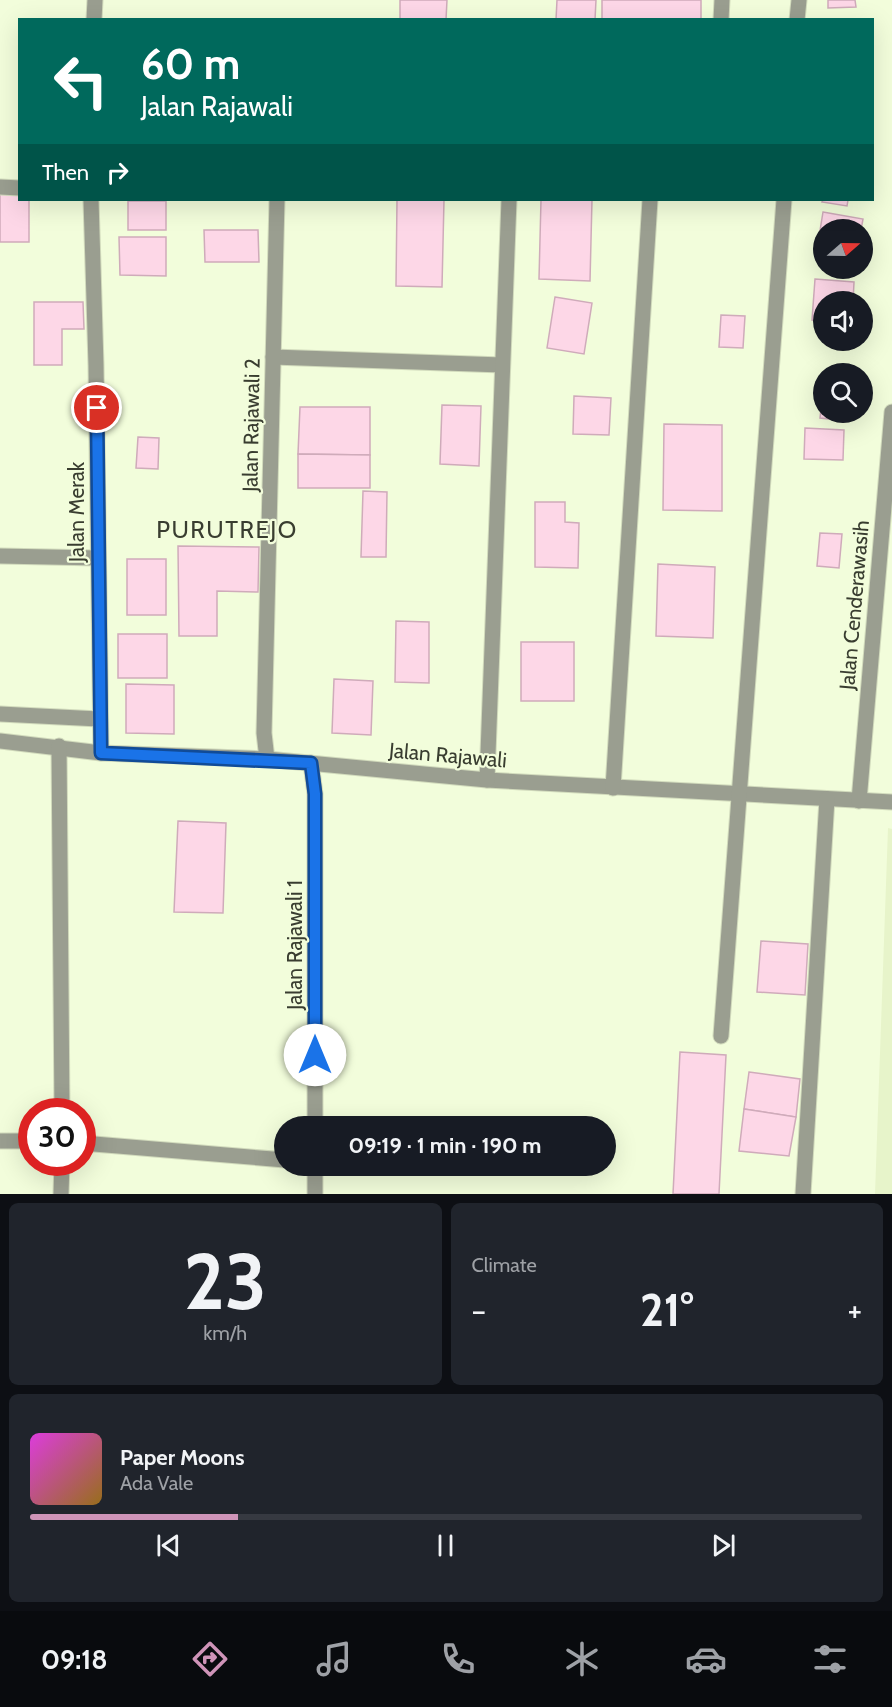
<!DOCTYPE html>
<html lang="en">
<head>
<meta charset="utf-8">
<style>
	body { margin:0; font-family:Cabin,sans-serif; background:#20242c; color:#f1f3f6; height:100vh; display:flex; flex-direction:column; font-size:22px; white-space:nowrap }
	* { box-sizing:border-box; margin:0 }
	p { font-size:20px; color:#9ea1a6 }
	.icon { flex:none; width:33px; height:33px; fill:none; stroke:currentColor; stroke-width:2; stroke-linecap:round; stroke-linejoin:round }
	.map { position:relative; height:1194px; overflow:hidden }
	.panel { display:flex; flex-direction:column; gap:9px; padding:9px; background:#0d0f14; flex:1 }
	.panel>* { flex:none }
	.hud { position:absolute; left:18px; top:18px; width:856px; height:183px; border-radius:0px; box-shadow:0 6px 24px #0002; background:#00695c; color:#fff; overflow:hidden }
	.needle { width:39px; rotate:70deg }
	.fabs { position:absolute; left:813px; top:219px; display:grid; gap:12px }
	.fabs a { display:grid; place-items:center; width:60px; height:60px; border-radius:50%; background:#171b24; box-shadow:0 6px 24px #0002; font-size:30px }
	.speed { position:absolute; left:18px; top:1098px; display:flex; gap:12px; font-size:30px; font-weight:700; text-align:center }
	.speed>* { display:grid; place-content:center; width:78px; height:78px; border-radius:50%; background:#171b24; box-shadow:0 6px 24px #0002; line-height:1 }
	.speed .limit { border:9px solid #d22; background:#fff; color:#111 }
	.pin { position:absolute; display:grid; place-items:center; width:51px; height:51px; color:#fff; margin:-26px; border:3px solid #fff; border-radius:50%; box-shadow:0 2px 6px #0007 }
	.me { position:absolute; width:66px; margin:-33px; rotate:0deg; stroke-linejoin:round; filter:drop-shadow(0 0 4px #0008) }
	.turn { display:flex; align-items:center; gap:21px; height:126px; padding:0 24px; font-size:27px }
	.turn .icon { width:78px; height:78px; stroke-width:2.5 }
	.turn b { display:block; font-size:42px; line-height:51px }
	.then { display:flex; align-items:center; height:57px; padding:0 24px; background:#0003; gap:12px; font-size:22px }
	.big { font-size:45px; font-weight:700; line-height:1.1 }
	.panel .widget { flex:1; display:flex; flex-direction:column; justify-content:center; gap:9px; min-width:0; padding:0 21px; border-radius:9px; background:#20242c }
	.panel .dial { align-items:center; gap:0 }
	.dial b { font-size:78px; line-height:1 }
	.song { display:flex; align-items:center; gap:18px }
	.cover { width:72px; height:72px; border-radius:9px; background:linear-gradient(135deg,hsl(300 70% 55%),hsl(40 70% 35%)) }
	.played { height:6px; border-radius:3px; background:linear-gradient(90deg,#cf94b8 25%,#363941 25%) }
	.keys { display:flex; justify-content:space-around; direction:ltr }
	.heat { display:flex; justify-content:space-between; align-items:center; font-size:33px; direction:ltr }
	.panel .tiles { flex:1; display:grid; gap:9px; grid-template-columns:1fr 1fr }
	.widget:last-child { grid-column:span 2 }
	.trip { position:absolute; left:274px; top:1116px; width:342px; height:60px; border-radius:30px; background:#171b24; box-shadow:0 6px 24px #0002; font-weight:700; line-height:60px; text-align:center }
	.dock { display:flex; height:96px; justify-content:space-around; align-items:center; background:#090b0e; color:#9ea1a6 }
	.dock .icon { width:42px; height:42px }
	.dock .active { color:#cf94b8 }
	.dock b { font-size:27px; color:#f1f3f6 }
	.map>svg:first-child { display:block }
</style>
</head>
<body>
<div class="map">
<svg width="892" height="1194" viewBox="0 0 892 1194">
	<rect width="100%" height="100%" fill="#f2fddb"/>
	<!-- built -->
	<path fill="#e7f4ca" d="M888,828L892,829V1194H875Z"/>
	<!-- building -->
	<g fill="#fdd7e7" stroke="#cfabba" stroke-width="1.5">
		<path d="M400,0H447L446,20H400Z"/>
		<path d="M557,0H596L595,20H556Z"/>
		<rect x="602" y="0" width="99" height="20"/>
		<path d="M828,0H855L856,7L828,8Z"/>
		<path d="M0,192H20V200H29V242H0Z"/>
		<path d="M397,200H444L442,287L396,286Z"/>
		<path d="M541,200H592L590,281L539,279Z"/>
		<path d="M823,200H848L847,206L822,202Z"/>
		<rect x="128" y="201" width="38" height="29"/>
		<path d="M823,212L863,219L861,230H824V250L817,249Z"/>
		<path d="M204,230H258L259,262H205Z"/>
		<path d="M119,237H166V276L120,275Z"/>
		<path d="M815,279L854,282L853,302H824V321L812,320Z"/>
		<path d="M555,297L592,303L584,354L547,348Z"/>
		<path d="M34,302H83L84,329H62V365H34Z"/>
		<path d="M721,315L745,316L743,348L719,347Z"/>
		<path d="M823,390L824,412H848L847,421L820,418Z"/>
		<path d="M574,396L611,398L609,435L573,434Z"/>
		<path d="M442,405L481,406L479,466L440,464Z"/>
		<path d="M300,407H370V455L298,454Z"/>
		<path d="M664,424L722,425V511L663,510Z"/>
		<path d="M805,428L844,430L843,460L804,459Z"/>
		<path d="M138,437L159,438L158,469L136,468Z"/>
		<path d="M298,454L370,455V488H298Z"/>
		<path d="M363,491L387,492L386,557H361Z"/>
		<path d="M535,502H565V522L579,523L578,568L535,567Z"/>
		<path d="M820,533L842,534L839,568L817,566Z"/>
		<path d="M178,546L259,547L258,592L217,591V636H179Z"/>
		<rect x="127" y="559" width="39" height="56"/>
		<path d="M658,564L715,567L713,638L656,636Z"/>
		<path d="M396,621L429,622V683L395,682Z"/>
		<rect x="118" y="634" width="49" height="44"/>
		<rect x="521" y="642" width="53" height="59"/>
		<path d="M334,679L373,681L371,735L332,733Z"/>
		<path d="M126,684L174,685V734L126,733Z"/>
		<path d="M178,821L226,823L223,913L174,912Z"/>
		<path d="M761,941L808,944L805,995L757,992Z"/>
		<path d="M680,1052L726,1055L719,1194H673Z"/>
		<path d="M749,1072L800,1079L796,1117L744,1109Z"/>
		<path d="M744,1109L796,1117L789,1156L739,1151Z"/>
	</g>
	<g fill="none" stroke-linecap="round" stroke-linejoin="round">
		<!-- minor casing -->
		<g stroke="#d1dabc" stroke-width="17">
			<g id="minor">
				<path d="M94,20L95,0"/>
				<path d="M721,20L722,0"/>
				<path d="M797,20L799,0"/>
				<path d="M0,187L20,188"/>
				<path d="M91,200L96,365L101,753"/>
				<path d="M273,357L502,365"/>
				<path d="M0,556L98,558"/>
				<path d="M0,714L99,719"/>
				<path d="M0,741L101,753L267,759L487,780L892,802"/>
				<path d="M59,746L62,1112"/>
				<path d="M267,759L264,733L277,200"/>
				<path d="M311,763L315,794V1126"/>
				<path d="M487,780L509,200"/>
				<path d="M613,788L650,200"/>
				<path d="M859,801L892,412"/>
				<path d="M721,1036L784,200"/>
				<path d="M0,1141H32"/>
				<path d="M82,1143L285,1160"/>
				<path d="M315,1166V1194"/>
				<path d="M61,1194L62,1162"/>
				<path d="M803,1194L827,799"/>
			</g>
		</g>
		<!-- minor -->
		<use href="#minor" stroke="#9a9e90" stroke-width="15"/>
	</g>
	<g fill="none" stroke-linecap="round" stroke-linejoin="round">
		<!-- route casing -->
		<g stroke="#114b97" stroke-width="15">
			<path id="route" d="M97,408L101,753L311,763L315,794V1055"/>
		</g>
		<!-- route -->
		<use href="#route" stroke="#1a73e8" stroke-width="10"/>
	</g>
	<g text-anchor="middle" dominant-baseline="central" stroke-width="4.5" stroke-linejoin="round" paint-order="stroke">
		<!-- street labels -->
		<g font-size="21" fill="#393d30" stroke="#f2fddb">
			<text transform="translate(251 425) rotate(-89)">Jalan Rajawali 2</text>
			<text transform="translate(76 512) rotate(-90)">Jalan Merak</text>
			<text transform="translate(854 605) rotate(-85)">Jalan Cenderawasih</text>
			<text transform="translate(448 755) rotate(5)">Jalan Rajawali</text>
			<text transform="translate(294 945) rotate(-90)">Jalan Rajawali 1</text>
		</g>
		<!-- quarter labels -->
		<g font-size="24" letter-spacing="1.5" fill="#393d30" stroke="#f2fddb">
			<text x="227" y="529">PURUTREJO</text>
		</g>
	</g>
</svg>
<div class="fabs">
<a><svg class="needle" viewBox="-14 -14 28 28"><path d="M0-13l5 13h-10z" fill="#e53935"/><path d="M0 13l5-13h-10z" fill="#9ea1a6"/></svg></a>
<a><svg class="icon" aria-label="sound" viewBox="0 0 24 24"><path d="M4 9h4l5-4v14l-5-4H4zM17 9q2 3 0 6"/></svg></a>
<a><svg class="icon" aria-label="search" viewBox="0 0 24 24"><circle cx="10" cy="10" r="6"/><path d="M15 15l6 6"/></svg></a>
</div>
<div class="speed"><div class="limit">30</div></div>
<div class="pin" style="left:97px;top:408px;background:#d93025"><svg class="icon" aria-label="arrive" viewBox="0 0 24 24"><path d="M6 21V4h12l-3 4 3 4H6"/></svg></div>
<svg class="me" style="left:315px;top:1055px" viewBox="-20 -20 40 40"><circle r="19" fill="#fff"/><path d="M0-13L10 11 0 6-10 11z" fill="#1a73e8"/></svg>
<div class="trip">09:19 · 1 min · 190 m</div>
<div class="hud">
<div class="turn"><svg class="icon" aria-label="left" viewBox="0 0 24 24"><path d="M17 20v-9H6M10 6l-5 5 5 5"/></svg><div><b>60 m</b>Jalan Rajawali</div></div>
<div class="then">Then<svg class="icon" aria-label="right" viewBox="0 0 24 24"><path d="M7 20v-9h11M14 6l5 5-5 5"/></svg></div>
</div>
</div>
<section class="panel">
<div class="tiles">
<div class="widget dial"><b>23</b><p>km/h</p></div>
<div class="widget"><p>Climate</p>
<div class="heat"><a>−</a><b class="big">21°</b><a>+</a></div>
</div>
<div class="widget">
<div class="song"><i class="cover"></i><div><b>Paper Moons</b><p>Ada Vale</p></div></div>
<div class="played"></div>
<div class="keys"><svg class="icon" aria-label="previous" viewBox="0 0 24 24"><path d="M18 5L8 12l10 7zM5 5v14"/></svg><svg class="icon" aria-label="pause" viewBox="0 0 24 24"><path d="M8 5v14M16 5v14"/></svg><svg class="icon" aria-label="next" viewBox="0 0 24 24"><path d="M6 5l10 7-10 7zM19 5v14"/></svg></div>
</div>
</div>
</section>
<nav class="dock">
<b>09:18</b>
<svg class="icon active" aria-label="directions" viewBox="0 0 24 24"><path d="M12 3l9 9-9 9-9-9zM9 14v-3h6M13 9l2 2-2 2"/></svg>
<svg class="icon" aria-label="music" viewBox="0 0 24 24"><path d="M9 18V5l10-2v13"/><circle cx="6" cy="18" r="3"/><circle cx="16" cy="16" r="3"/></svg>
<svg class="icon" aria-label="phone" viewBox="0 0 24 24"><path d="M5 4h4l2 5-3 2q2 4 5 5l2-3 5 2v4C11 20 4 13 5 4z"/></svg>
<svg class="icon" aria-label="climate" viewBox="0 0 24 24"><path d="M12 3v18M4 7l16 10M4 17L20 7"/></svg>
<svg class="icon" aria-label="car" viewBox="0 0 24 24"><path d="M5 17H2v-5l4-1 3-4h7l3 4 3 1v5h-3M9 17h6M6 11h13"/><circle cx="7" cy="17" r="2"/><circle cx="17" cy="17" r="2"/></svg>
<svg class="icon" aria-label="filters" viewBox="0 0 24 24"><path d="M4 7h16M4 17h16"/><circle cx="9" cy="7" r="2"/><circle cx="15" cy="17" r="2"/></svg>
</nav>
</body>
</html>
